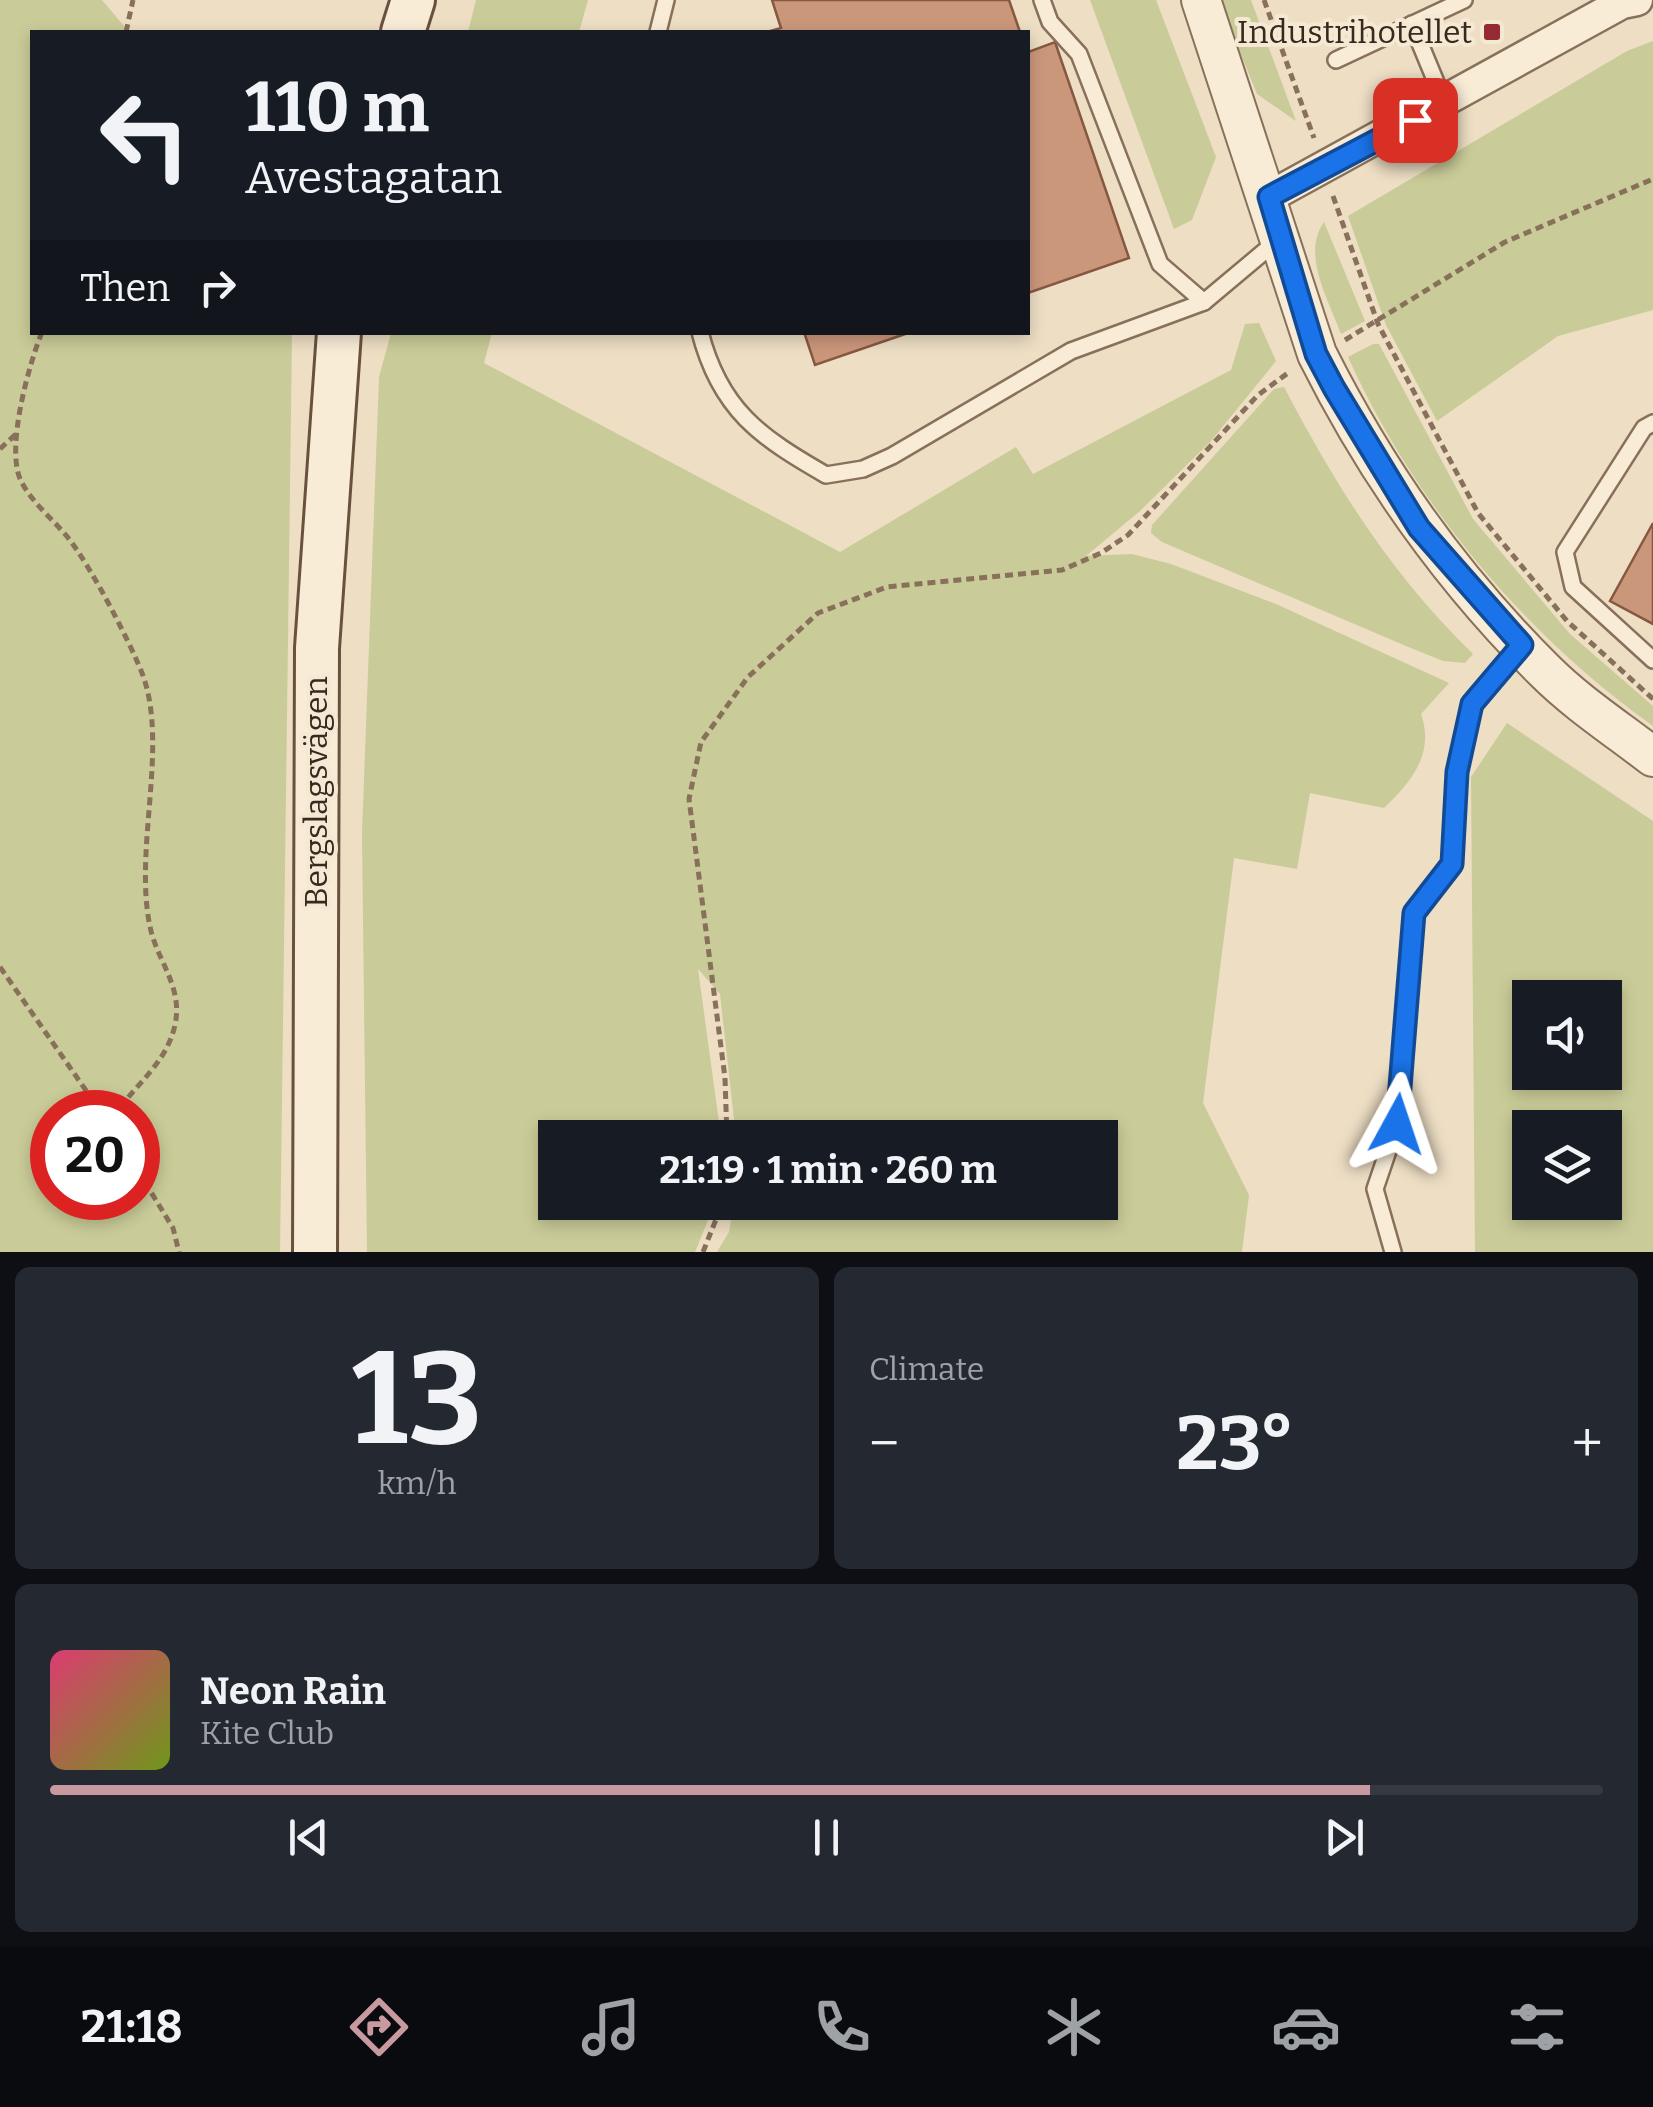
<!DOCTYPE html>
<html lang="en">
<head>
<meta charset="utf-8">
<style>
	body { margin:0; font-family:Bitter,serif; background:#242831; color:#f1f3f6; height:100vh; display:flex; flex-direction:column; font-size:38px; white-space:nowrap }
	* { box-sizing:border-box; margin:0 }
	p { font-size:32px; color:#9ea1a6 }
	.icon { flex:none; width:55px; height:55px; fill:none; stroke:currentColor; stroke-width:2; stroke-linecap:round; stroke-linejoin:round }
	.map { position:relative; height:1252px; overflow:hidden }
	.side { display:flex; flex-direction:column; gap:15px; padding:15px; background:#0d0f14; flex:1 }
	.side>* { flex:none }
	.top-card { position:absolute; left:30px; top:30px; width:1000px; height:305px; border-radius:0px; box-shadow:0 5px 15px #0003; background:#171b24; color:#f1f3f6; overflow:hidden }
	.controls { position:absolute; left:1512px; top:980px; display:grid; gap:20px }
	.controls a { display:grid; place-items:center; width:110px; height:110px; border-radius:0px; background:#171b24; box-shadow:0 5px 15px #0003; font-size:50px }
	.speed { position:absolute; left:30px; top:1090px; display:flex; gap:20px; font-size:50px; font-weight:700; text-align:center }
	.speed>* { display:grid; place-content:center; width:130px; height:130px; border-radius:50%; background:#171b24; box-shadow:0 5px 15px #0003; line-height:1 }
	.speed .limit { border:15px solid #d22; background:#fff; color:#111 }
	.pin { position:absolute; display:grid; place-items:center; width:85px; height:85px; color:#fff; margin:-42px; border-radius:20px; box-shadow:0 5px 15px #0006 }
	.me { position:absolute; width:110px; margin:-55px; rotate:5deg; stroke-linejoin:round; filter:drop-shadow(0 0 8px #0008) }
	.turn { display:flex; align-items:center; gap:35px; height:210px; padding:0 50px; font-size:45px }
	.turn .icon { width:130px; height:130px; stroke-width:2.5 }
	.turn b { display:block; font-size:70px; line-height:85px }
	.then { display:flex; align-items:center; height:95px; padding:0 50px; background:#0003; gap:20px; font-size:38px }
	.big { font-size:75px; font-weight:700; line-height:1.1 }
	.side .tile { flex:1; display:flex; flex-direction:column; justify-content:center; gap:15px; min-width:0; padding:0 35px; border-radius:15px; background:#242831 }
	.side .dial { align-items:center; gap:0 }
	.dial b { font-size:130px; line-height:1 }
	.song { display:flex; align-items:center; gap:30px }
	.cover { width:120px; height:120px; border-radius:15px; background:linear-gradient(135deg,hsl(340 70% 55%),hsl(80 70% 35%)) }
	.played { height:10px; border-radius:5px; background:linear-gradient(90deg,#c8999f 85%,#363941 85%) }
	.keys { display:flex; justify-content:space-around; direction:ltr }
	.heat { display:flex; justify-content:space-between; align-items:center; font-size:55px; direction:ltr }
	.side .tiles { flex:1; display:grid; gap:15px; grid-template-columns:1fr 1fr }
	.tile:last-child { grid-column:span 2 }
	.trip { position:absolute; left:538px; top:1120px; width:580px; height:100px; border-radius:0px; background:#171b24; box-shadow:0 5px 15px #0003; font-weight:700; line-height:100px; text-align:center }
	.dock { display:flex; height:160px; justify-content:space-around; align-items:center; background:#090b0e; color:#9ea1a6 }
	.dock .icon { width:70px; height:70px }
	.dock .selected { color:#c8999f }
	.dock b { font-size:45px; color:#f1f3f6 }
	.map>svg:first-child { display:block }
</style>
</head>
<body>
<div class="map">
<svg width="1653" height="1252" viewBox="0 0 1653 1252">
	<rect width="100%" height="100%" fill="#eddec4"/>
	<!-- green -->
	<g fill="#c9cb98" fill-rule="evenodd">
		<path d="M0,0H102L129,32H32V332L292,333L280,1252H0ZM52,1112H138V1198H52Z"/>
		<path d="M476,0H588L579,32H468Z"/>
		<path d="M1090,0H1156L1216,157L1192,220L1174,229Z"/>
		<path d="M1219,0H1251L1296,121L1257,94Z"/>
		<path d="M1653,41V310L1558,336L1437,421L1386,325L1348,216L1627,51Z"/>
		<path d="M1324,222L1365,321L1341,334C1329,300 1301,255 1324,222Z"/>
		<path d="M1259,323L1276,361L1211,441L1140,511L1086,556L1132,554L1171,564L1276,604L1449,683L1421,714C1435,754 1411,782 1384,808L1310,793L1297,869L1234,858L1203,1103L1249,1195L1242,1252H717L729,1232L734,1203L1100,1202V1138L736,1137L720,994L698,969L721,1137L555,1138V1202L715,1203L695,1252H367L362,834L379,377L391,333H492L484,363L840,552L1016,447L1033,474L1231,370L1245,324Z"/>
		<path d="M1373,344H1379L1473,519L1570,634L1653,706V726C1523,633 1414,503 1348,357Z"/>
		<path d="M1284,387C1337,488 1391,574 1473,654L1465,663L1443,661L1406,646L1162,542L1151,533L1152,525L1274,389Z"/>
		<path d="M1507,723L1653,821V1252H1475L1471,777ZM1530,998H1605V1072H1530ZM1530,1128H1605V1202H1530Z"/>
	</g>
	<!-- building -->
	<g fill="#cb977b" stroke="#865841" stroke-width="2.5">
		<path d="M772,0H1009L1020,32H767L781,28Z"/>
		<path d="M1055,42L1129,258L1028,293V52Z"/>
		<path d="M804,332H911L815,365Z"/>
		<path d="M1653,523V624L1610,601Z"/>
	</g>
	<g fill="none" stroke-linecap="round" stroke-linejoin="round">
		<!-- service casing -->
		<g stroke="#88705b" stroke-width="20">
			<g id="service">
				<path d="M1042,0L1050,22L1079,54L1160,264L1204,302"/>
				<path d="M1412,24L1445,104"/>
				<path d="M658,32L666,0"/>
				<path d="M1336,60L1464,0"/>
				<path d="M700,332C720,410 760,437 826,475L863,469L892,456L1071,351L1204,302L1278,240"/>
				<path d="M1653,423L1644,428L1565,552L1573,587L1653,660"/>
				<path d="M1393,1252L1375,1189L1397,1124L1414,913L1452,864L1457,772L1472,704L1519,648"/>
			</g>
		</g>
		<!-- minor casing -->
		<g stroke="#88705b" stroke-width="35">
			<path id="minor" d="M1269,197L1622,3L1637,0"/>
		</g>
		<!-- tertiary casing -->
		<g stroke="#88705b" stroke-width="42">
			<path id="tertiary" d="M1201,0L1317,354C1375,470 1452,579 1545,671C1577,703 1617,729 1653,757"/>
		</g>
		<!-- secondary casing -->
		<g stroke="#69513e" stroke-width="48">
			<g id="secondary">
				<path d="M403,32L413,0"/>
				<path d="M315,1252L317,648L339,332"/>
			</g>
		</g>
		<!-- path -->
		<g stroke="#88705b" stroke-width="5" stroke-dasharray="8 5" stroke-linecap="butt">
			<path d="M1264,0L1314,138"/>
			<path d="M126,32L133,0"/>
			<path d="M1333,196L1378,324L1478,513L1567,621L1653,699"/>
			<path d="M42,332C29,364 5,449 21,481C32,503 54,520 69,539C91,567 129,640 142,673C170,746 132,852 151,931C159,963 183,988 175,1025C167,1062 137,1083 117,1112"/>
			<path d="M1345,340L1505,242L1653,179"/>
			<path d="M0,449L17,433"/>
			<path d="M0,967L101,1112"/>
			<path d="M727,1138L725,1078L689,799L701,742L748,677L818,613L887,587L1062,570L1101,553L1128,535L1258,395L1288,373"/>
			<path d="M138,1171L173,1228L179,1252"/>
			<path d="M703,1252L723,1202"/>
		</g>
		<!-- service -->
		<use href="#service" stroke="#f8ecd7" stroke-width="15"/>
		<!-- minor -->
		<use href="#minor" stroke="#f8ecd7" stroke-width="30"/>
		<!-- tertiary -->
		<use href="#tertiary" stroke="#f8ecd7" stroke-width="38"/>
		<!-- secondary -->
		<use href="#secondary" stroke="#f8ecd7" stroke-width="42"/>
	</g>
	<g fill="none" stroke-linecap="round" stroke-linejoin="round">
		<!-- route casing -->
		<g stroke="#114b97" stroke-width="25">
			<path id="route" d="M1397,1124L1414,913L1452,864L1457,772L1472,704L1522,645L1419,528L1334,388L1316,354L1269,197L1415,120"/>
		</g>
		<!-- route -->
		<use href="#route" stroke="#1a73e8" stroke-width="18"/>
	</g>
	<!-- markers -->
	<rect fill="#952c34" stroke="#f5e9d4" stroke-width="4" x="1482" y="22" width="20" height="20" rx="5"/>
	<g text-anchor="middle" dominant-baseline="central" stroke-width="8" stroke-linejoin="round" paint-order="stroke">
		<!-- poi labels -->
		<g font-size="32" fill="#38291f" stroke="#f5e9d4" text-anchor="end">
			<text x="1472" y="32">Industrihotellet</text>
		</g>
		<!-- street labels -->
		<g font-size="32" fill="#38291f" stroke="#f5e9d4">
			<text transform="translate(316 792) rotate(-90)">Bergslagsvägen</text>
		</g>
	</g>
</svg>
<div class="controls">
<a><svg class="icon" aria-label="sound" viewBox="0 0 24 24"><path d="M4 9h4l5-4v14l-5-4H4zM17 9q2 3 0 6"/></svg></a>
<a><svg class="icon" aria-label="layers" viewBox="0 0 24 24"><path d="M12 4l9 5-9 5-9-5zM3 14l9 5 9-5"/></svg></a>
</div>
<div class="speed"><div class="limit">20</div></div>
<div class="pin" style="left:1415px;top:120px;background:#d93025"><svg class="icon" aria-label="arrive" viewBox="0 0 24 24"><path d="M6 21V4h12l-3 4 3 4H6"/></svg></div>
<svg class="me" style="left:1397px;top:1124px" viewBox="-20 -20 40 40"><path d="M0-17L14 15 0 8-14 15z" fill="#1a73e8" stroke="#fff" stroke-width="4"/></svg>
<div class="trip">21:19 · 1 min · 260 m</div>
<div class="top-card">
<div class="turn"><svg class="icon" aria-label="left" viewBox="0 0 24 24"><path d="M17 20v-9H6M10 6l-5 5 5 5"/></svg><div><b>110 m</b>Avestagatan</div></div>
<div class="then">Then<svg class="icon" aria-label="right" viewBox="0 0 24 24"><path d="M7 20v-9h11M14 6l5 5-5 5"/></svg></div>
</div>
</div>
<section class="side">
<div class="tiles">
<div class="tile dial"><b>13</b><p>km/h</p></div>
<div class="tile"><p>Climate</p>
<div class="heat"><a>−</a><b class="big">23°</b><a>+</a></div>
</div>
<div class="tile">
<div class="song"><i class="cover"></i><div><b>Neon Rain</b><p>Kite Club</p></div></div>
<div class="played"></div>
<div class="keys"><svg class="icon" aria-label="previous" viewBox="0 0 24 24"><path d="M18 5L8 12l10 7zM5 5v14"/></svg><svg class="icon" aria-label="pause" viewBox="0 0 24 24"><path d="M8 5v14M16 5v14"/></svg><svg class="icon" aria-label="next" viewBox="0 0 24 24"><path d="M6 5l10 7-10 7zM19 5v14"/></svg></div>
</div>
</div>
</section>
<nav class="dock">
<b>21:18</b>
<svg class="icon selected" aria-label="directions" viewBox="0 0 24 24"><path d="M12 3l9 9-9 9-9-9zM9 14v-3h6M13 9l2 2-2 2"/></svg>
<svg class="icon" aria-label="music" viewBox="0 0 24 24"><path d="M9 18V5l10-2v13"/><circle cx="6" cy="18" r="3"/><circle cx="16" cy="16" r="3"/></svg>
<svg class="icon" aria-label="phone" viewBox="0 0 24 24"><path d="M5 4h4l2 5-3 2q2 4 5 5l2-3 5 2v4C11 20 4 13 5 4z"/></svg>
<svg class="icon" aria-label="climate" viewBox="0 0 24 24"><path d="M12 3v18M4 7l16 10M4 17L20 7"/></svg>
<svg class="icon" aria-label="car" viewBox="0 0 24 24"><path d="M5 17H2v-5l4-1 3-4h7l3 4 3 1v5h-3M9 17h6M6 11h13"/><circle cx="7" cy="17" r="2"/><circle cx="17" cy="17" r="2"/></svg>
<svg class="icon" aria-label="filters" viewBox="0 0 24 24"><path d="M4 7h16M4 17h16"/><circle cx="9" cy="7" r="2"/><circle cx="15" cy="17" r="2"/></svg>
</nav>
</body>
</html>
